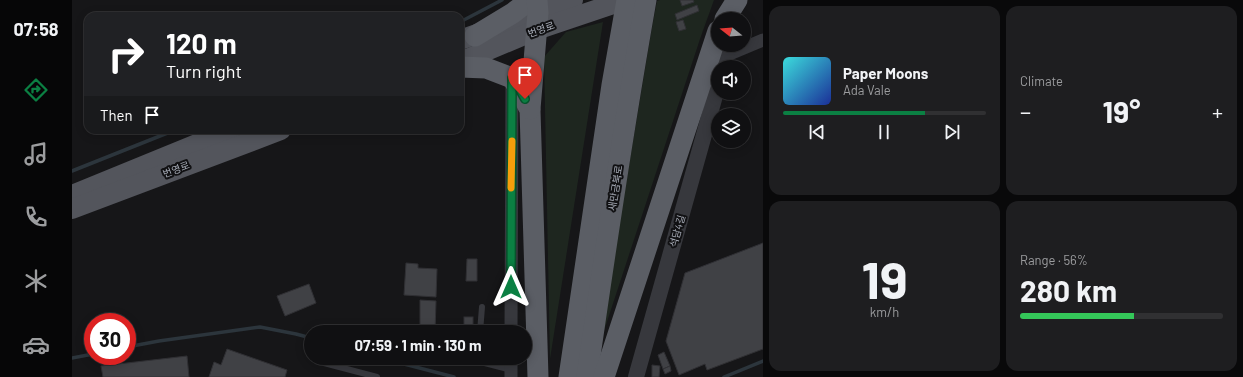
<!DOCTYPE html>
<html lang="en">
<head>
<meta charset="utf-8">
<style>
	body { margin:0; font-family:Barlow,"Noto Sans KR",sans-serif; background:#1e1e20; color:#f1f3f6; height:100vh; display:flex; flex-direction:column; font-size:15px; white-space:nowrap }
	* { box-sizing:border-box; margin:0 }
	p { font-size:13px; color:#9c9d9f }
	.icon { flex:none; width:22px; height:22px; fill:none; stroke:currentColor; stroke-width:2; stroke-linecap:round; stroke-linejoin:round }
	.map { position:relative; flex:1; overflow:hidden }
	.panel { display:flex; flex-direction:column; gap:6px; padding:6px; background:#09090a; width:480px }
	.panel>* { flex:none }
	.banner { position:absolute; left:12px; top:12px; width:380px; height:122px; border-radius:12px; box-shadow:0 2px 10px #0003,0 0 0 1px #303032; background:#202124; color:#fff; overflow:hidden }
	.needle { width:26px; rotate:287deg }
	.tools { position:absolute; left:639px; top:12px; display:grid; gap:8px }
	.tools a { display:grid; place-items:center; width:40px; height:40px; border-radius:50%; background:#101012; box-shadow:0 2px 10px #0003,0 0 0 1px #303032; font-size:20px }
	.speed { position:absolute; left:12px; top:313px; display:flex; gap:8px; font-size:20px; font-weight:700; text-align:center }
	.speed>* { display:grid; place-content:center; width:52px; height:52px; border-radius:50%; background:#101012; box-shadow:0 2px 10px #0003,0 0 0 1px #303032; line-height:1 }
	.speed .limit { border:6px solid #d22; background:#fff; color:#111 }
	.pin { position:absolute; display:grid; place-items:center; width:34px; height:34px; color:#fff; margin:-41px -17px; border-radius:50% 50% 50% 0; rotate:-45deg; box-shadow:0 0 4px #0007 }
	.pin .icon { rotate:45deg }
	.me { position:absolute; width:44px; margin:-22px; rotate:0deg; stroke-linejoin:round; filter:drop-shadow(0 0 3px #0008) }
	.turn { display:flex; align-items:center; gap:14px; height:84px; padding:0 16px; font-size:18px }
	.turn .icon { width:52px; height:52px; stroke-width:2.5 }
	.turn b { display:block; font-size:28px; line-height:34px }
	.then { display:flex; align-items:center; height:38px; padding:0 16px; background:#0003; gap:8px; font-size:15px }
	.big { font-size:30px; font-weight:700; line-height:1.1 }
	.panel .tile { flex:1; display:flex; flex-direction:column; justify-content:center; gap:6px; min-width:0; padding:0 14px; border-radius:12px; background:#1e1e20 }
	.panel .dial { align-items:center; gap:0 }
	.dial b { font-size:52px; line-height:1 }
	.song { display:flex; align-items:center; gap:12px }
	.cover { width:48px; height:48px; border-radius:6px; background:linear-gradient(135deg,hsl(180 70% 55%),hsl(230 70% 35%)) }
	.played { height:4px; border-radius:2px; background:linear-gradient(90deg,#0b8043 70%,#303032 70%) }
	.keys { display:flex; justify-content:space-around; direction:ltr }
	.heat { display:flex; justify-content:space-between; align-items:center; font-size:22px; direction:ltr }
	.charge { height:6px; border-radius:3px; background:linear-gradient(90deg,#34c759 56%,#303032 0) }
	.panel .tiles { flex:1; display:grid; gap:6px; grid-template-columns:repeat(2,1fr) }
	.trip { position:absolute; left:232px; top:325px; width:228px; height:40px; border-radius:20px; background:#101012; box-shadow:0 2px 10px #0003,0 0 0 1px #303032; font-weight:700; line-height:40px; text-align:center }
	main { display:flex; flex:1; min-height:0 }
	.tab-bar { display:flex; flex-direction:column; width:72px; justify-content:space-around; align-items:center; background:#060607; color:#9c9d9f }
	.tab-bar .icon { width:28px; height:28px }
	.tab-bar .selected { color:#0b8043 }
	.tab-bar b { font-size:18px; color:#f1f3f6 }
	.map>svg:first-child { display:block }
</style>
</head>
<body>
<main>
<nav class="tab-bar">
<b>07:58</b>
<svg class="icon selected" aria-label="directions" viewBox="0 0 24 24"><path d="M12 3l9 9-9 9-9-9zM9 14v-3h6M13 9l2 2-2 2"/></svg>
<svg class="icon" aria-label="music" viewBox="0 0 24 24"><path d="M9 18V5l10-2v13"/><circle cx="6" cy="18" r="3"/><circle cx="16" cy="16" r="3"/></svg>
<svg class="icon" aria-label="phone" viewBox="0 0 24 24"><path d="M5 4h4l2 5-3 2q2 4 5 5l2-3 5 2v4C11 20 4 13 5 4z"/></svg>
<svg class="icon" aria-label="climate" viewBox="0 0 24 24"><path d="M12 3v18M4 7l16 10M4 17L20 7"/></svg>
<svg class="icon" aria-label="car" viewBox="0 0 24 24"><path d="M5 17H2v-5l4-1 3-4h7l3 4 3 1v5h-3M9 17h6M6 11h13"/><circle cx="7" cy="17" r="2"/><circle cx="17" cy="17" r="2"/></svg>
</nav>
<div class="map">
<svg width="691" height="377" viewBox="0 0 691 377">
	<rect width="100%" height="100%" fill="#161618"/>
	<!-- green -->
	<g fill="#1e261f">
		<path d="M588,0H642L628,39L527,346L579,33L585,1Z"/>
		<path d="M531,22L478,359L472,57L494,32Z"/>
	</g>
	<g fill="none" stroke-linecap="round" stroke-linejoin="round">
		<!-- stream -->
		<g stroke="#2c353c" stroke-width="3.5">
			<path d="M388,22L430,0"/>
			<path d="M0,171L103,130"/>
			<path d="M55,347L87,341L188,327L224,334L239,338"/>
			<path d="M0,358L21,354"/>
			<path d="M309,358L382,377"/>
			<path d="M652,377L691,361"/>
		</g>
	</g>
	<!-- building -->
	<g fill="#404145" stroke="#303034">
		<path d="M608,0H621L622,2L610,6Z"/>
		<path d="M625,5L627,11L605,20L603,14Z"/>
		<path d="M611,20L614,29L607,31L604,22Z"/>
		<path d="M691,243V349L635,370L633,364L607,375L594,341L613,273Z"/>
		<path d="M395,259H405V281H394Z"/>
		<path d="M334,263L346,264V268L365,269L364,297L332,295Z"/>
		<path d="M237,284L244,303L213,316L205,296Z"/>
		<path d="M348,300L364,301L363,332H348Z"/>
		<rect x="392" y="317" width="9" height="15"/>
		<path d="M155,349L215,370L213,377H137L142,362L149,365Z"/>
		<path d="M592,352L598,366L591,369L586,355Z"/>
		<path d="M115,356L117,377H31L29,366Z"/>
		<path d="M580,365L588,366L587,377H580Z"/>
		<path d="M598,366L599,371L593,374L591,369Z"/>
	</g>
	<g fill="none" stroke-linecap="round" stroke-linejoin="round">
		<!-- service -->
		<g stroke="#37383d" stroke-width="6">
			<path d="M408,332L410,307"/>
			<path d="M405,358V361L439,370"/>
			<path d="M252,363L305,377"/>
		</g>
		<!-- minor -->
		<g stroke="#37383d" stroke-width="13">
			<path d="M655,55L691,40"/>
			<path d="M439,332L440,80"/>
			<path d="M439,358V377"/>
		</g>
		<!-- tertiary -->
		<g stroke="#37383d" stroke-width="16">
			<path d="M651,67L657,45"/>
			<path d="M564,377L646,85"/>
		</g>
		<!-- primary -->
		<g stroke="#53555c" stroke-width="20">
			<path d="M388,40L501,0"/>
			<path d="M388,62L464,30L553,0"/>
			<path d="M0,195L159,130"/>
			<path d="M0,209L209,130"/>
		</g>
		<!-- trunk -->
		<g stroke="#5b5e65" stroke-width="21">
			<path d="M653,19L665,0"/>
			<path d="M403,36L441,13L458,0"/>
			<path d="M388,67L414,68L440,78L447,88L458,110L466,377"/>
			<path d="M458,109L466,13L465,0"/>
			<path d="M497,377L540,85L555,0"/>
			<path d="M515,377C533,251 552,125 574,0"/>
			<path d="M532,377L646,31"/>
		</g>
	</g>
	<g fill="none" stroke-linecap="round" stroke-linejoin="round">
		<!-- route casing -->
		<g stroke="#07532c" stroke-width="10">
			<path id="route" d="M439,287L440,78L447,88L453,99"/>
		</g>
		<!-- route -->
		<use href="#route" stroke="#0b8043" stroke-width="7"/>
		<!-- slow -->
		<path stroke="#f59e0b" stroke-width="7" d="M439,188L440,141"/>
	</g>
	<g text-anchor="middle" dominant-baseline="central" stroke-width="4" stroke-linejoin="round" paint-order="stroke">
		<!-- street labels -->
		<g font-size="10" fill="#a8adb8" stroke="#111113">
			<text transform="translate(469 29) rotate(-20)">번영로</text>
			<text transform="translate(104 169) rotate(-21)">번영로</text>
			<text transform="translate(543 188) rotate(-81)">새만금북로</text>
			<text transform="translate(605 231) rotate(-74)">석담4길</text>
		</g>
	</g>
</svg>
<div class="tools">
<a><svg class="needle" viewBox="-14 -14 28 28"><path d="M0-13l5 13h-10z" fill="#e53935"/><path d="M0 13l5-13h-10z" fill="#9c9d9f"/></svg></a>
<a><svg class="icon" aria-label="sound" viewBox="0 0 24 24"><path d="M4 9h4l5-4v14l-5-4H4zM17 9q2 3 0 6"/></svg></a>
<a><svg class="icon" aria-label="layers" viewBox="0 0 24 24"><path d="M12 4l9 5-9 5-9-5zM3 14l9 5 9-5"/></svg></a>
</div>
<div class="speed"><div class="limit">30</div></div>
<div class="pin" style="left:453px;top:99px;background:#d93025"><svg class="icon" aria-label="arrive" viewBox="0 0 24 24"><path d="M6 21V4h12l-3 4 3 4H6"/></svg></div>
<svg class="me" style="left:439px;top:287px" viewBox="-20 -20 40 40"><path d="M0-17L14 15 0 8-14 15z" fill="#0b8043" stroke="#fff" stroke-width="4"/></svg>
<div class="trip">07:59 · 1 min · 130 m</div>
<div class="banner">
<div class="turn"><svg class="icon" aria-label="right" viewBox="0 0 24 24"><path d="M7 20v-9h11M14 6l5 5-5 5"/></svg><div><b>120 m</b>Turn right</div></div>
<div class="then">Then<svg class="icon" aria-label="arrive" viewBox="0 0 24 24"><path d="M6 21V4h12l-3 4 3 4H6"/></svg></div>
</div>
</div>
<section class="panel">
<div class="tiles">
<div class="tile">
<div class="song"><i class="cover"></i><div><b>Paper Moons</b><p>Ada Vale</p></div></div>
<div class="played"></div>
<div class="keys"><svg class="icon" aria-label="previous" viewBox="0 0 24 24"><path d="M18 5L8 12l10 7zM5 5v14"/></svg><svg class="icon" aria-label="pause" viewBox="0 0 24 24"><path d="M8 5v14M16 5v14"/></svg><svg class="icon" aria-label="next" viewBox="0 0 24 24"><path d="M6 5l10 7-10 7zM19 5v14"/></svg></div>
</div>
<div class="tile"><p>Climate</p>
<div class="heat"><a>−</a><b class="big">19°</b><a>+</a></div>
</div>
<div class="tile dial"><b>19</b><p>km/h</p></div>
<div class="tile"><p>Range · 56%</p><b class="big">280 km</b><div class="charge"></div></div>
</div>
</section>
</main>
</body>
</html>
